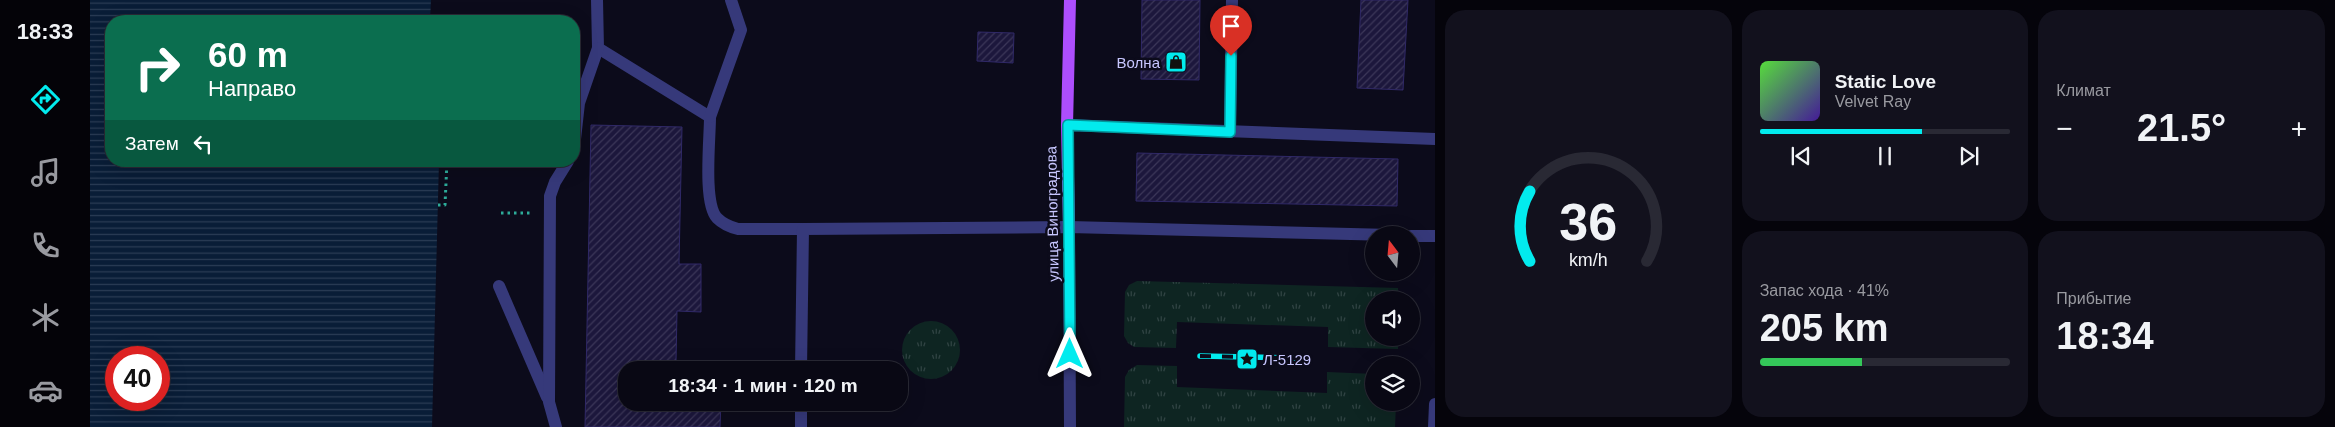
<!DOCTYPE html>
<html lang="ru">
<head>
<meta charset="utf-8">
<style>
	body { margin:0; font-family:Helvetica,sans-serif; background:#12111d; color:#f1f3f6; height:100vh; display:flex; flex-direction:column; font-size:19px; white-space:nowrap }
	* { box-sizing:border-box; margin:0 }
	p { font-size:16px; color:#999aa0 }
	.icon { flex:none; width:28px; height:28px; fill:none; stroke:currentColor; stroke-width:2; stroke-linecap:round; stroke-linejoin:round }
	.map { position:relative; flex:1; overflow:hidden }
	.drawer { display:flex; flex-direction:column; gap:10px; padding:10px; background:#05040b; width:900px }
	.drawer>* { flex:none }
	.guide { position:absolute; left:15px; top:15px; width:475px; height:152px; border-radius:20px; box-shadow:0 5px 20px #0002,0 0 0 1px #292934; background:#0b6e4f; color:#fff; overflow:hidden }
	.needle { width:32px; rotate:344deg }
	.fabs { position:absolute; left:1275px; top:226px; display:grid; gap:10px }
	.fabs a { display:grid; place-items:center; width:55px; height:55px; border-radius:50%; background:#090814; box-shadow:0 5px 20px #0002,0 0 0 1px #292934; font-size:25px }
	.speed { position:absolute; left:15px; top:346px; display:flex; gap:10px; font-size:25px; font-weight:700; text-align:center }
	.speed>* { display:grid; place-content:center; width:65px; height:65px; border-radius:50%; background:#090814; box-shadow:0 5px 20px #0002,0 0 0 1px #292934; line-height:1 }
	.speed .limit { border:8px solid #d22; background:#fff; color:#111 }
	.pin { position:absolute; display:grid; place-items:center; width:42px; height:42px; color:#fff; margin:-51px -21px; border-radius:50% 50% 50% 0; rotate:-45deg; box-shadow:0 0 5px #0007 }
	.pin .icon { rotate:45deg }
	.me { position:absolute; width:55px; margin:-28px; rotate:0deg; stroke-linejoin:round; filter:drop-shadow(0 0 4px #0008) }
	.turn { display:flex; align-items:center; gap:18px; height:105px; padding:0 20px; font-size:22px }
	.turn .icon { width:65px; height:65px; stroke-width:2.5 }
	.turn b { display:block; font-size:35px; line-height:42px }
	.then { display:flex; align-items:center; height:48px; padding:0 20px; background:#0003; gap:10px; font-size:19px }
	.big { font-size:38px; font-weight:700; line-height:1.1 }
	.drawer .card { flex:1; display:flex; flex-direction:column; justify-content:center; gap:8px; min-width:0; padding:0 18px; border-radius:20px; background:#12111d }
	.drawer .dial { align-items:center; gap:0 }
	.dial svg { height:130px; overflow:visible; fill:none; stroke:#292934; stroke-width:7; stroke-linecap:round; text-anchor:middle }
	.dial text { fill:#f1f3f6; stroke:none }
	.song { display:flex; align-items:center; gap:15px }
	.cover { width:60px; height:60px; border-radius:8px; background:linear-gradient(135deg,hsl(110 70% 55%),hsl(260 70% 35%)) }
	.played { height:5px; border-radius:2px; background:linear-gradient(90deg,#02ebee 65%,#292934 65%) }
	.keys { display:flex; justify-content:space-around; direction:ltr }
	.heat { display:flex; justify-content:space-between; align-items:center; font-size:28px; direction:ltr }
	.charge { height:8px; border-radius:4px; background:linear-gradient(90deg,#34c759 41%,#292934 0) }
	.drawer .tiles { flex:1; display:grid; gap:10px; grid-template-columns:repeat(3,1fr) }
	.card:first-child { grid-row:span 2 }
	.trip { position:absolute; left:528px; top:361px; width:290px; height:50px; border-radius:20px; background:#090814; box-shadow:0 5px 20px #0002,0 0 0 1px #292934; font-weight:700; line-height:50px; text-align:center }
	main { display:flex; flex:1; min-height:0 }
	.tabs { display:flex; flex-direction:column; width:90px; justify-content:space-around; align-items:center; background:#040308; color:#999aa0 }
	.tabs .icon { width:35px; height:35px }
	.tabs .on { color:#02ebee }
	.tabs b { font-size:22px; color:#f1f3f6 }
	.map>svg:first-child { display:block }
</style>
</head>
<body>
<main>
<nav class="tabs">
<b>18:33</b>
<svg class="icon on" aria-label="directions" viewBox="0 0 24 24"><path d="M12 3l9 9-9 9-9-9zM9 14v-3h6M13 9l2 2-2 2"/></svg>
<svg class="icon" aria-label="music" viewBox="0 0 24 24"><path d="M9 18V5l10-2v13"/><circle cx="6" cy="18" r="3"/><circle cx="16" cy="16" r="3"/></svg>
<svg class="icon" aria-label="phone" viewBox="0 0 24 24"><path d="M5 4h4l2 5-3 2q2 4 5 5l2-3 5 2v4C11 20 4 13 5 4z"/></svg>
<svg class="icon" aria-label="climate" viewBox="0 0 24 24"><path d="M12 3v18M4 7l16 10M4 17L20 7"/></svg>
<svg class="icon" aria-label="car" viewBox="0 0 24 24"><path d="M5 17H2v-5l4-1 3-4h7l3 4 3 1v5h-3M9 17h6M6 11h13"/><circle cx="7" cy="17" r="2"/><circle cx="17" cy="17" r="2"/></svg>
</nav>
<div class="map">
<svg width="1345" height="427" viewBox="0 0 1345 427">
	<defs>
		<pattern id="grass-tufts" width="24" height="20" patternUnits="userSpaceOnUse" patternTransform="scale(1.25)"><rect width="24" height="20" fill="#0e2522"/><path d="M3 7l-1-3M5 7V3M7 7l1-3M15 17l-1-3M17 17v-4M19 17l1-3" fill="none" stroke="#304343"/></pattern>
		<pattern id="water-rules" width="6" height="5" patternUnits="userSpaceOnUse" patternTransform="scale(1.25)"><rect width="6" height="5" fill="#091d37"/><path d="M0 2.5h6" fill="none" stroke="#2b3c55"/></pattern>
		<pattern id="building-hatch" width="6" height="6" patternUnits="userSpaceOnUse" patternTransform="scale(1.25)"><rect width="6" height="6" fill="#1c173c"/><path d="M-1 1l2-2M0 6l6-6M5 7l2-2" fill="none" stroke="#3c3759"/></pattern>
	</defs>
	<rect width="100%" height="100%" fill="#0c0b1b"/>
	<!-- grass -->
	<g fill="url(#grass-tufts)">
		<path d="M1047,281L1308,288V300H1284V338H1308V349L1238,347V327L1087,322L1086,348L1044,347L1038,343L1034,336L1035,292L1039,285Z"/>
		<circle cx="841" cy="350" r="29"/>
		<path d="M1047,365L1087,366V387L1237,393V372L1284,374V402L1306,403L1305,427H1034L1035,377L1039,370Z"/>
	</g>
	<!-- water -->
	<path fill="url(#water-rules)" fill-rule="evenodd" d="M0,0H341L340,21H21V161H349L342,427H0ZM26,358H69V400H26Z"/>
	<!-- building -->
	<g fill="url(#building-hatch)" stroke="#302968">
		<path d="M1052,0H1110L1109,80L1051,79Z"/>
		<path d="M1271,0H1318L1313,90L1267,88Z"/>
		<path d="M888,32L924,33L923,63L887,61Z"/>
		<path d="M501,125L592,127L589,264H611V312L587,311L586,362H631V370H536V402H631L630,427H495Z"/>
		<path d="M1047,153L1308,159L1307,206L1046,201Z"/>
	</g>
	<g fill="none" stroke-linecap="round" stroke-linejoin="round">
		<!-- path -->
		<g stroke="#2dab99" stroke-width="3" stroke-dasharray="2.5 4" stroke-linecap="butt">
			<path d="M348,205H355L357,161"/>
			<path d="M411,213H440"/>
			<path d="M1307,362L1318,363"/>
		</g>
		<!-- minor -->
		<g stroke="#36397a" stroke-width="12">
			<path d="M507,0L508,48L620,117C620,139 613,203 627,218C633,224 640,227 648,229H713"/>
			<path d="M620,117L651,30L641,0"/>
			<path d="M977,125L1345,139"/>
			<path d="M1140,132L1142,0"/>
			<path d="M484,148L489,103L508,48"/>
			<path d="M979,227L980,427"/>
			<path d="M1321,236H1345"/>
			<path d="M409,286L457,397"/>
			<path d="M711,370L713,229L979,227L1301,235"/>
			<path d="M466,427L459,402L460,196L465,182L478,161"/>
			<path d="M711,427V402"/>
			<path d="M1344,427L1345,404"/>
		</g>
		<!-- major -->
		<path stroke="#ad4efd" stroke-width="12" d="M979,227L977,125L980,0"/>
		<!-- rail casing -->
		<g stroke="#02ebee" stroke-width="5.5">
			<path id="rail" d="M1110,356L1204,358"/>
		</g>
		<!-- rail -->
		<use href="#rail" stroke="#0c0b1b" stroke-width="4" stroke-dasharray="11" stroke-linecap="butt"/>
	</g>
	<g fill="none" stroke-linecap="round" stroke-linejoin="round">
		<!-- route casing -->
		<g stroke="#01999b" stroke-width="12">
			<path id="route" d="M980,354L978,125L1140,132L1141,56"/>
		</g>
		<!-- route -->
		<use href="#route" stroke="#02ebee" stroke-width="9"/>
	</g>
	<!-- icons -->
	<defs>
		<g id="shop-square" transform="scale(1.125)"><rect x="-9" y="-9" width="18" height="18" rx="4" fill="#02ebee" stroke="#0c0b1b"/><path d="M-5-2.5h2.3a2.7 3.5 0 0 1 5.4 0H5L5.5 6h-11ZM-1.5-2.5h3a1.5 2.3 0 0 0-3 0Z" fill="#111"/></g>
		<g id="sight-square" transform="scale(1.125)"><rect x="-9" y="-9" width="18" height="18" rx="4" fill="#02ebee" stroke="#0c0b1b"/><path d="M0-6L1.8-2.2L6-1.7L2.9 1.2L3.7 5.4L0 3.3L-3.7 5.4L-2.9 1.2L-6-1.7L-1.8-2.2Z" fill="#111"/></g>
	</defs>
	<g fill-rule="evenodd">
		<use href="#shop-square" x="1086" y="62"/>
		<use href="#sight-square" x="1157" y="359"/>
	</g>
	<g text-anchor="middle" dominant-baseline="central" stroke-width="5" stroke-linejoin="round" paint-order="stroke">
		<!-- poi labels -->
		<g font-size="15" fill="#c7c6fe" stroke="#0c0b1b" text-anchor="end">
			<text x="1070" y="62">Волна</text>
			<text x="1173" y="359" text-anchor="start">Л-5129</text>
		</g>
		<!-- street labels -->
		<g font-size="15" fill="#c7c6fe" stroke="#0c0b1b">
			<text transform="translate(962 214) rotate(-91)">улица Виноградова</text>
		</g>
	</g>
</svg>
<div class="fabs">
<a><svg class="needle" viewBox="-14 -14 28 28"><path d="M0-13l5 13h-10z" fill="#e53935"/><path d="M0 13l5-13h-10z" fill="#999aa0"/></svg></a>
<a><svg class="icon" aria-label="sound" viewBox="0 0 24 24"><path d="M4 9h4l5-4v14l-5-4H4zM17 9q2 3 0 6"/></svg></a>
<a><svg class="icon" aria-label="layers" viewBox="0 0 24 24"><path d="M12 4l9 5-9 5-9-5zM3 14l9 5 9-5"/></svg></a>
</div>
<div class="speed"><div class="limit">40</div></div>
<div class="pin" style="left:1141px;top:56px;background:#d93025"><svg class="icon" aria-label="arrive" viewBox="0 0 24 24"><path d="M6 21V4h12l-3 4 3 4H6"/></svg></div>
<svg class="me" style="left:980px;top:354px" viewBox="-20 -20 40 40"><path d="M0-17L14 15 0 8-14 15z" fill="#02ebee" stroke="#fff" stroke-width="4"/></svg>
<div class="trip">18:34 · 1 мин · 120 m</div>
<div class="guide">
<div class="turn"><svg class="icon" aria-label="right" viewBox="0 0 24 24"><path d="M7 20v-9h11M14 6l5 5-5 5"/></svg><div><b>60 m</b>Направо</div></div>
<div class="then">Затем<svg class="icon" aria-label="left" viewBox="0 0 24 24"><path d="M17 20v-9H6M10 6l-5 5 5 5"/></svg></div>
</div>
</div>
<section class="drawer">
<div class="tiles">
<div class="card dial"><svg viewBox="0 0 100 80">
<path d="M14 69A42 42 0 1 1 86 69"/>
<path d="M14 69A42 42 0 0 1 14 26" stroke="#02ebee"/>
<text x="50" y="56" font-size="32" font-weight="700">36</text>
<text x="50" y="72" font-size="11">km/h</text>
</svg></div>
<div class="card">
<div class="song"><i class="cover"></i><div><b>Static Love</b><p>Velvet Ray</p></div></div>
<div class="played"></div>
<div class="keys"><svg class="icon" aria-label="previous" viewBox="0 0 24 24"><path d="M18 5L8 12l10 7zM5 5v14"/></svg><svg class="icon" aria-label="pause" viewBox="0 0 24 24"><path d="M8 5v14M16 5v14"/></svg><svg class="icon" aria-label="next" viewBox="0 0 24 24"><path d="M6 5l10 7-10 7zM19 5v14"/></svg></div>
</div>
<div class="card"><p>Климат</p>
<div class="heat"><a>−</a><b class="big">21.5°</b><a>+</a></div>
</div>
<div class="card"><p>Запас хода · 41%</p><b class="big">205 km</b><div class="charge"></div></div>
<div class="card"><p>Прибытие</p><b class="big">18:34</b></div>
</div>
</section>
</main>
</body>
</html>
